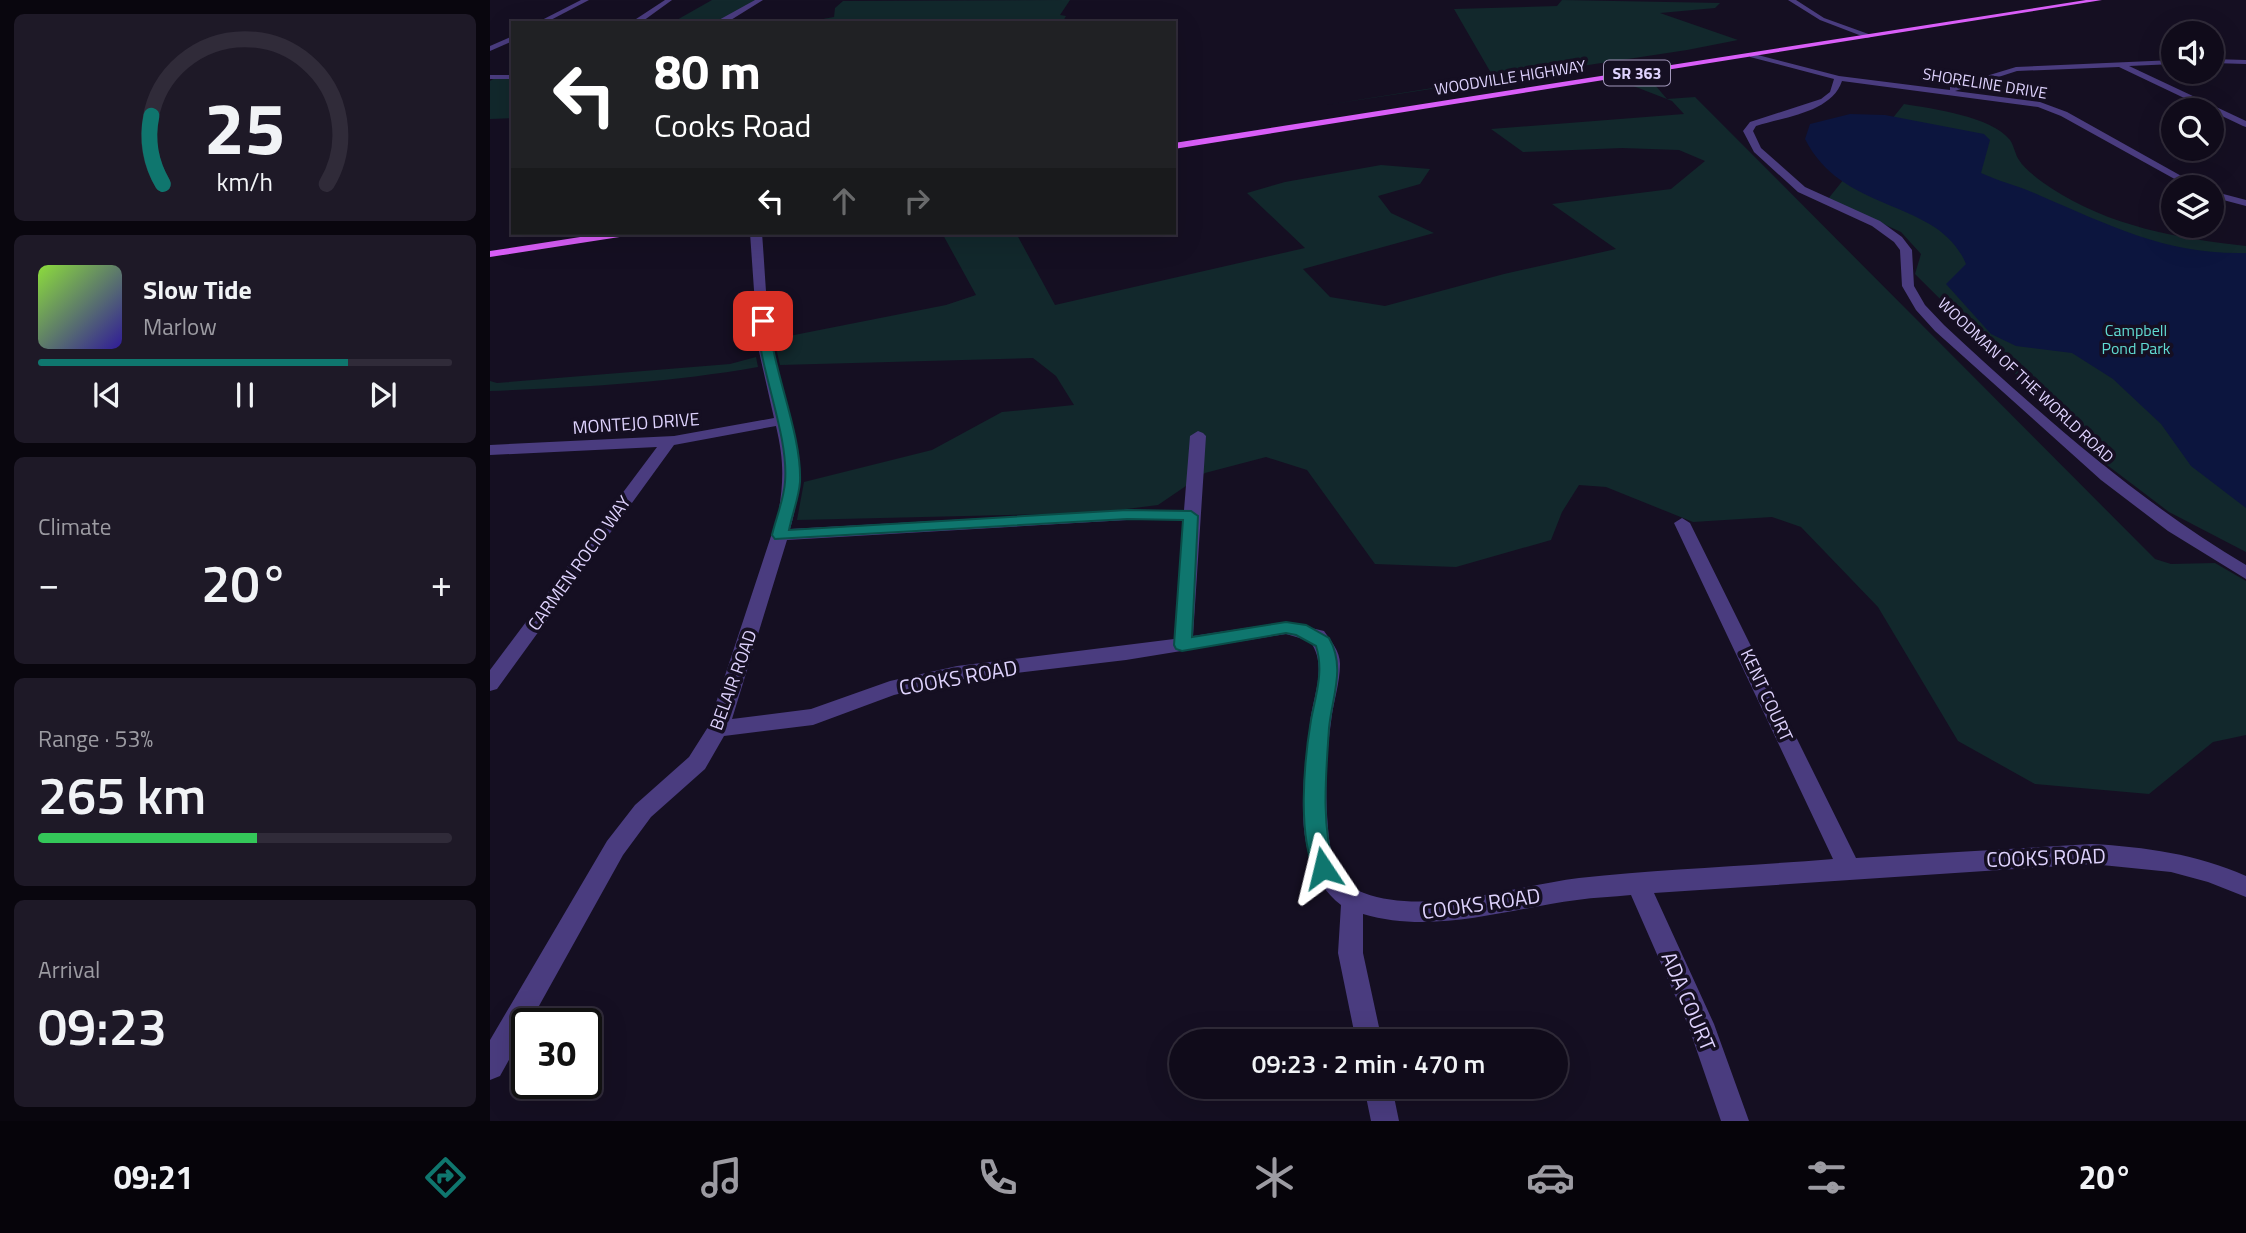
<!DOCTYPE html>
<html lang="en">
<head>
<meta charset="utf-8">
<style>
	body { margin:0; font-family:"Titillium Web",sans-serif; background:#1e1927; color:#f1f3f6; height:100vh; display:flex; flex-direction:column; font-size:26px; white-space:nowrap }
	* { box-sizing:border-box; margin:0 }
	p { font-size:23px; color:#9c9ba2 }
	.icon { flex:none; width:38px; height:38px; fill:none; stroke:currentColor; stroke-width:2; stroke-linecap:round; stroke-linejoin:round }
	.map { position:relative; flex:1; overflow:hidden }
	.details { display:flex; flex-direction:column; gap:14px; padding:14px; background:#09060e; width:490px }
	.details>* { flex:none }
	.top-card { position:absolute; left:21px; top:21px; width:665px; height:214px; border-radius:0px; box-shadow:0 7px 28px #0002,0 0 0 2px #302b39; background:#202124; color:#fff; overflow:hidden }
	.fabs { position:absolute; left:1671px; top:21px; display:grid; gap:14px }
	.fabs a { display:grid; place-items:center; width:63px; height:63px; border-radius:50%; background:#100b1a; box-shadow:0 7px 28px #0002,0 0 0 2px #302b39; font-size:35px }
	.speed { position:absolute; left:21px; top:1008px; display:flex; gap:14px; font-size:35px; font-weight:700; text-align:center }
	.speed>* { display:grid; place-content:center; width:91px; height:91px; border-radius:50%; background:#100b1a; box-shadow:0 7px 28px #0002,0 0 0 2px #302b39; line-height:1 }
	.speed .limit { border:4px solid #111; border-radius:10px; background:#fff; color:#111 }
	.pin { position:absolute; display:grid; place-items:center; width:60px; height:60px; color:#fff; margin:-30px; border-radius:14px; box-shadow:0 4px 10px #0006 }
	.me { position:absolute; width:77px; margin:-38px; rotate:350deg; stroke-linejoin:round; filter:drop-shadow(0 0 5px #0008) }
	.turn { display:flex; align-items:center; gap:24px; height:147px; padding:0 28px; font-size:32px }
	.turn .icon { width:91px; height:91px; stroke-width:2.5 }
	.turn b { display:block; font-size:49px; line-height:60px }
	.lanes { display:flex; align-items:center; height:66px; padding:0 28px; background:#0003; justify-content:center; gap:35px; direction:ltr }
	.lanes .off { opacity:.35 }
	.big { font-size:52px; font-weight:600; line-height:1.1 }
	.details .card { flex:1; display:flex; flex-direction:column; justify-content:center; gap:10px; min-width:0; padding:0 24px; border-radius:10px; background:#1e1927 }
	.details .dial { align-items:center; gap:0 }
	.dial svg { height:182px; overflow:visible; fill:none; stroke:#302b39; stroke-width:7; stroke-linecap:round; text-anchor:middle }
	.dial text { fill:#f1f3f6; stroke:none }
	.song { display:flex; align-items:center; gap:21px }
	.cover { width:84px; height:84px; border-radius:10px; background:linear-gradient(135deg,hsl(90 70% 55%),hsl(250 70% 35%)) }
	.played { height:7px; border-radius:4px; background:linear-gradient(90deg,#0f766e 75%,#302b39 75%) }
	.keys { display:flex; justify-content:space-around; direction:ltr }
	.heat { display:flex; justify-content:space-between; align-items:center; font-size:38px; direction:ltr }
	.charge { height:10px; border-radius:5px; background:linear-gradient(90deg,#34c759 53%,#302b39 0) }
	.trip { position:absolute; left:679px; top:1029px; width:399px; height:70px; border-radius:35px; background:#100b1a; box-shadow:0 7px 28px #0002,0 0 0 2px #302b39; font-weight:600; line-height:70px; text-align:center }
	.tabs { display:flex; height:112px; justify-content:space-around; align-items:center; background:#06040a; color:#9c9ba2 }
	.tabs .icon { width:49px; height:49px }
	.tabs .selected { color:#0f766e }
	.tabs b { font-size:32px; color:#f1f3f6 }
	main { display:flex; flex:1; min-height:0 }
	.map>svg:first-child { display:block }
</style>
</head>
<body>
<main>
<section class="details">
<div class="card dial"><svg viewBox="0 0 100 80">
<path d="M14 69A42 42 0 1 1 86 69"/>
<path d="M14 69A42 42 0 0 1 9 39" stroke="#0f766e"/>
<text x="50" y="56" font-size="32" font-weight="700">25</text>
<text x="50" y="72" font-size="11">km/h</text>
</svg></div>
<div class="card">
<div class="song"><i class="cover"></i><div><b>Slow Tide</b><p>Marlow</p></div></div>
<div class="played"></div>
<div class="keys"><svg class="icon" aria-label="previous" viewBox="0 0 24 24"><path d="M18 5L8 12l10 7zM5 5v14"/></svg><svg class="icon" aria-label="pause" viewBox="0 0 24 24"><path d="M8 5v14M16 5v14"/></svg><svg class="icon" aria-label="next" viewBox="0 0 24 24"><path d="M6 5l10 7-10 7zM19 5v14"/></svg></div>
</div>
<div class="card"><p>Climate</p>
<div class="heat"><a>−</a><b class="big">20°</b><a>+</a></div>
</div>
<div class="card"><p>Range · 53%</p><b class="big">265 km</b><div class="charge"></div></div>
<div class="card"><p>Arrival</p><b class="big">09:23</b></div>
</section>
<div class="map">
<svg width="1756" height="1121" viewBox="0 0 1756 1121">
	<rect width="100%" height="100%" fill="#150f22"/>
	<!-- green -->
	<g fill="#12282c">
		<path d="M222,0H265L235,21H185Z"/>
		<path d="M580,0L570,15L576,16L572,23H311L344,17L345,8L353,1Z"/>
		<path d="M1072,0L1230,3L1225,8L1170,13L1248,40L1197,50L836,105L993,80L1001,73L964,9L1067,6Z"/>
		<path d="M8,76H23V118L0,119V81Z"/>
		<path d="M1159,78L1177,99L1205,97L1665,559L1681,564L1725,563L1756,581V735L1723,742L1659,794L1545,784L1468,741L1388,607L1311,527L1282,517L1203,522L1116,487L1089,485L1072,512L1061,540L966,567L885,564L817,470L776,457L715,473L668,505L605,513L307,520L314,482L442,450L512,412L584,405L566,376L543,358L290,365L284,339L456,305L486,295L452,233H526L565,305L815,248L757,193L795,182L891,165L940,169L930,184L888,196L901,213L944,233L813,269L840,297L895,306L1014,274L1126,249L1062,204L1181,189L1215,161L1189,150L1132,148L1033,152L1001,129L1194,114L1182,101L1133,82Z"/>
		<path d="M1414,104C1443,109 1501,116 1520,140C1524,146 1525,154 1529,160C1535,170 1551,181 1561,188C1618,226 1690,239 1756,246V552L1679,512L1617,465L1425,274L1431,254L1411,232L1338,199Z"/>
		<path d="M266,357L268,367C177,383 93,387 0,391V381L7,383L240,364Z"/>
	</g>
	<!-- water -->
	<path fill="#0c153e" d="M1360,114L1395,115L1494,134L1500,140L1491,173C1511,182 1532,187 1551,196C1621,226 1678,255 1756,253V508L1701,466L1671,424L1623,379L1582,353L1526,346L1501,334L1456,284L1476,264C1449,198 1353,215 1315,139L1320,124Z"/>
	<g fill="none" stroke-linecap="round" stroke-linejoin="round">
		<!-- minor -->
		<g fill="#4a3c7f" fill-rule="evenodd">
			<path d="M91,0H99L55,23H46Z"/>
			<path d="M175,0H182L153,21H227L265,0H273L236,23H125L143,21Z"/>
			<path d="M1298,0H1306L1334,18L1384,36L1377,38L1330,20Z"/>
			<path d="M23,36V41L0,51V46Z"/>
			<path d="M1260,53L1349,76L1460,90V87L1526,67L1684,60V64L1639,66L1756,121V127L1753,126L1629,67L1527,71L1465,91L1550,102L1577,112L1711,187H1699L1571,116L1548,107L1352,81C1342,112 1295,117 1266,126L1263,131L1271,148L1315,187L1390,221L1412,237L1422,250L1424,286L1435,305L1454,325C1549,413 1645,499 1756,565V579L1678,531L1611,480L1445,331L1426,310L1412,286L1410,250L1404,242L1382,226L1308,192L1264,152L1253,131L1260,122L1331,99L1340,92L1344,79L1260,57Z"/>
			<path d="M1722,59L1756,60V64L1722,63Z"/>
			<rect x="0" y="75" width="23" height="4"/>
			<path d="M1722,191L1756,200V206L1722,197Z"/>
			<path d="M260,233H272C275,270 276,308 282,345C292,416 322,455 300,529L637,510H694L700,436L708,431L713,433L716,436L703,636L796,622L834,631C841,641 850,651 850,664C850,683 843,703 841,722C836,756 835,793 838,828C840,854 846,883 874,893C936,916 1025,886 1089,878C1173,869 1258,866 1343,859L1184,523L1192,518L1200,523L1366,858L1602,844C1655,847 1707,854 1756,876V897L1718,882L1681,872L1602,864L1164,893L1224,1024L1259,1121H1231L1198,1025L1141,895C1123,897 1105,897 1087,900C1017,909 944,935 873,914V953L892,1041H866L848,953L851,905C799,865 813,782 820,723C823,695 838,666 820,641L796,634L636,660L467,680L404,695L323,725L234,736L215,769L161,817L133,855L10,1076L0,1080V1040L117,841L145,805L199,757L218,727L288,515C294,481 294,460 286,426L184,445L7,689L0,691V670L167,447L0,455V445L184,436L284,418L268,347ZM637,520H694L684,639L467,666L400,681L321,709L242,719L297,540Z"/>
			<path d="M874,1087H902L909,1121H881Z"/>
		</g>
		<!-- primary -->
		<g fill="#d95ef8" fill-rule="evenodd">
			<path d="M1596,0H1612L684,149V143Z"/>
			<path d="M116,233H142L136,236L0,257V251Z"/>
		</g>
	</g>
	<!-- route -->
	<path fill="#0f766e" stroke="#0a4d48" stroke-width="2" d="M273,317L279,321C283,372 312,434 310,482C309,497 302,515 299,530L637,510L701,511L708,516L702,637L796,622L816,625L839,638C856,667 842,697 839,728C836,775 831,822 844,868L841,875L833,877L826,875C807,835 814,762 821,720C826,694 834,671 826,646L806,635L796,633L692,651L686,649L684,645L693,520L637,519L285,539L282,535C286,518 294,499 295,482C299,436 270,371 267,321Z"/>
	<g text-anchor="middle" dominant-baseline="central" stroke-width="7" stroke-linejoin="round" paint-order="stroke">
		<!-- shield labels -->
		<rect fill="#150f22" stroke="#a298bb" stroke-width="2" x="1114" y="60.5" width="66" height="25" rx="5"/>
		<g font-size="16" font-weight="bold" fill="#ded2fd">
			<text x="1147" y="73">SR 363</text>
		</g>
		<!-- far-street labels -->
		<g font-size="16" fill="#ded2fd" stroke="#150f22">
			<text transform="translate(1020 77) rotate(-9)">WOODVILLE HIGHWAY</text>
			<text transform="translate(1495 83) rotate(9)">SHORELINE DRIVE</text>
			<text transform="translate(1536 380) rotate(43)">WOODMAN OF THE WORLD ROAD</text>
		</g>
		<!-- far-park labels -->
		<g font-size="16" fill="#61dad1" stroke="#150f22">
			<text x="1646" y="330">Campbell<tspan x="1646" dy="18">Pond Park</tspan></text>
		</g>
		<!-- street labels -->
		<g font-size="18" fill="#ded2fd" stroke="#150f22">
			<text transform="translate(146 423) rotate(-4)">MONTEJO DRIVE</text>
			<text transform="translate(89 563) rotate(-54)">CARMEN ROCIO WAY</text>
			<text transform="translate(243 680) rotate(-70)">BELAIR ROAD</text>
			<text transform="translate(1277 695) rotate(65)">KENT COURT</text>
		</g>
		<!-- near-street labels -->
		<g font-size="21" fill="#ded2fd" stroke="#150f22">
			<text transform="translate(468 677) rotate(-10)">COOKS ROAD</text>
			<text transform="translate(1556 857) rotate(-2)">COOKS ROAD</text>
			<text transform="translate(991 903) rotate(-8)">COOKS ROAD</text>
			<text transform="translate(1199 1001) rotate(67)">ADA COURT</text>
		</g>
	</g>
</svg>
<div class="fabs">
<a><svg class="icon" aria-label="sound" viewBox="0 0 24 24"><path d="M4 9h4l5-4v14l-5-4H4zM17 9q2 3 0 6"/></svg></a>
<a><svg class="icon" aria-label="search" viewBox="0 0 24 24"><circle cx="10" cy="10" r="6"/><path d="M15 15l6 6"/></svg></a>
<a><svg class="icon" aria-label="layers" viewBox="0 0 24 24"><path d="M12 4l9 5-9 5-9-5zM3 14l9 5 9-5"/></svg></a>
</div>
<div class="speed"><div class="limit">30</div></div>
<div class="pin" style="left:273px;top:321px;background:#d93025"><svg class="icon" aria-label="arrive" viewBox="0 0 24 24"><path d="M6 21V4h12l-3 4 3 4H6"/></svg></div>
<svg class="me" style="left:833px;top:868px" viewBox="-20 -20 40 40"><path d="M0-17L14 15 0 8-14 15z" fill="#0f766e" stroke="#fff" stroke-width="4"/></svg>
<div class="trip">09:23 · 2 min · 470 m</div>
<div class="top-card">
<div class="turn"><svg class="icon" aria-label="left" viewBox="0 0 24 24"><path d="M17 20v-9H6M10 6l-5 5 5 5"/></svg><div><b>80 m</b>Cooks Road</div></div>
<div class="lanes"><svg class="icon" aria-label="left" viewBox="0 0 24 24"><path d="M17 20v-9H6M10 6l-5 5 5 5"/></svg><svg class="icon off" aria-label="ahead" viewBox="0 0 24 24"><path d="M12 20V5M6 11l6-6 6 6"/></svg><svg class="icon off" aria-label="right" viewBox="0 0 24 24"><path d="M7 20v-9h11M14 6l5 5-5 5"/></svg></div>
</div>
</div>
</main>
<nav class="tabs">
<b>09:21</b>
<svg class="icon selected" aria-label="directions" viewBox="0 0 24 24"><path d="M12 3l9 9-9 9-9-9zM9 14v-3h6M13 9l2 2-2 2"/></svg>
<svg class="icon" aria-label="music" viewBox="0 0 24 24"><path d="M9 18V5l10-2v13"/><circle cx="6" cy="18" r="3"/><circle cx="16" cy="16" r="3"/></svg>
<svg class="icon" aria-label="phone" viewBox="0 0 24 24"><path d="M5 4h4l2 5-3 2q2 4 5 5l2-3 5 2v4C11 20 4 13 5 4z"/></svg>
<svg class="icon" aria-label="climate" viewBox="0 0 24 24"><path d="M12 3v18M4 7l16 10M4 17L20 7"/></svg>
<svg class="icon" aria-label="car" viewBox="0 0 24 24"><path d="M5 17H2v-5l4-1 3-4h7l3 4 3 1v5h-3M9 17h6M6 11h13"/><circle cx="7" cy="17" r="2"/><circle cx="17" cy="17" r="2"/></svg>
<svg class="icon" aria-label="filters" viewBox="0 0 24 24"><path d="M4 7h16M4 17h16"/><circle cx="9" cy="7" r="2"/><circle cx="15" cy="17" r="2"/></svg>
<b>20°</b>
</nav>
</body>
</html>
